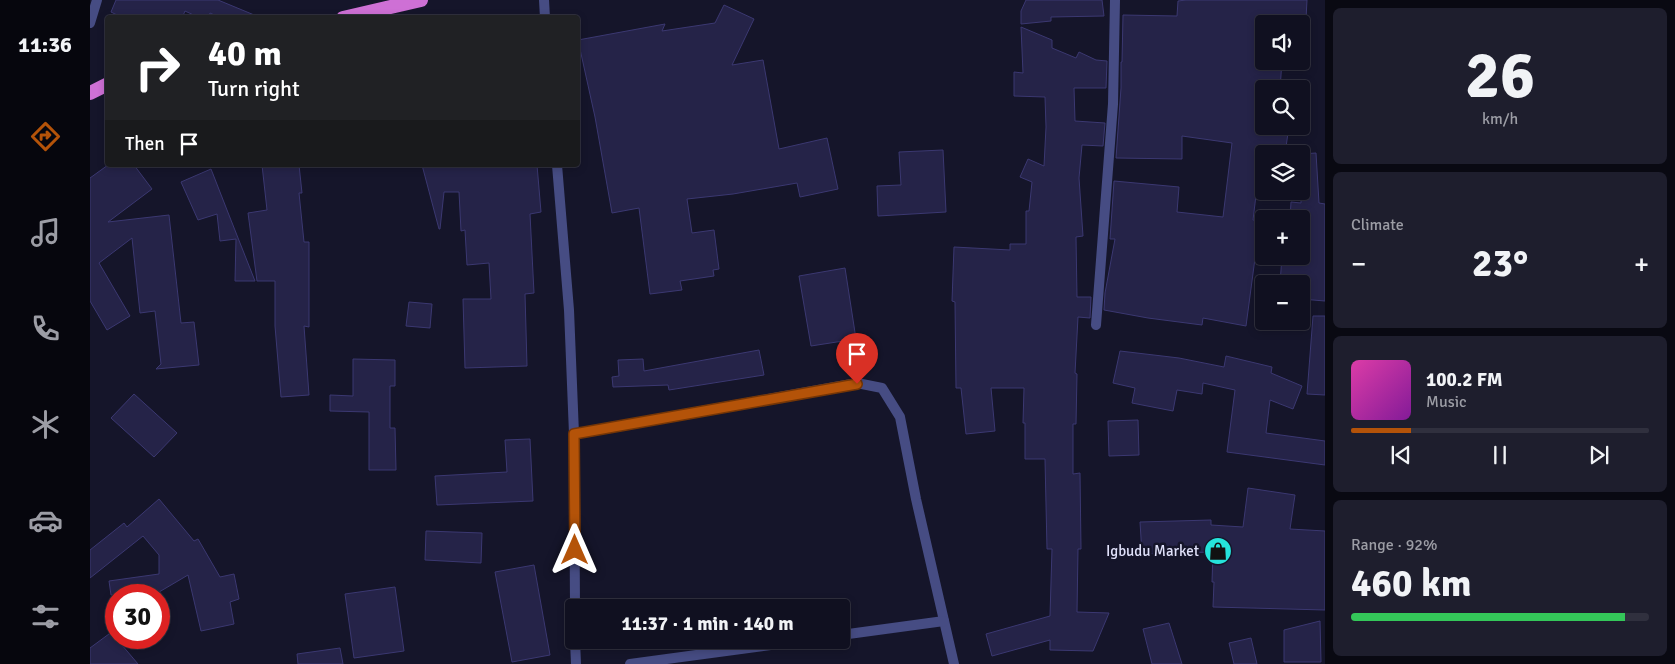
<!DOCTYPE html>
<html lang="en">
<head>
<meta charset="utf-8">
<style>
	body { margin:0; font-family:Signika,sans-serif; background:#1e1e2d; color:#f1f3f6; height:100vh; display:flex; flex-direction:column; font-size:19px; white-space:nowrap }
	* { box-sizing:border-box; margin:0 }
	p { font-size:16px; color:#9c9da5 }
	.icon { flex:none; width:28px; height:28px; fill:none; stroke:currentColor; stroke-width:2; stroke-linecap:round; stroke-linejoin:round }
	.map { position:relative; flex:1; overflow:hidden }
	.side { display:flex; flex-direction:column; gap:8px; padding:8px; background:#090912; width:350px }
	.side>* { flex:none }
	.hud { position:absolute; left:15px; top:15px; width:475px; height:152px; border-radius:5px; box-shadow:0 2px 8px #0003,0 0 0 1px #30303e; background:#202124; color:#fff; overflow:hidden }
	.buttons { position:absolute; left:1165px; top:15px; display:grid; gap:10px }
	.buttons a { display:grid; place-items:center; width:55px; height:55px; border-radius:5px; background:#101020; box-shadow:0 2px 8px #0003,0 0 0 1px #30303e; font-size:25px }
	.speed { position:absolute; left:15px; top:584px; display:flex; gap:10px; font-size:25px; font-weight:700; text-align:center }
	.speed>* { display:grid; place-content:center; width:65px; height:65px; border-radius:50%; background:#101020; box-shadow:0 2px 8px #0003,0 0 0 1px #30303e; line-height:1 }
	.speed .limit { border:8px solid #d22; background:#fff; color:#111 }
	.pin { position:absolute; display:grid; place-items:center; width:42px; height:42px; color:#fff; margin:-51px -21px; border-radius:50% 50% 50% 0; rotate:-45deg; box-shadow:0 0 5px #0007 }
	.pin .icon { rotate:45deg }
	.me { position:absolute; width:55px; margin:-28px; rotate:0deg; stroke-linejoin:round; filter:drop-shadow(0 0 4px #0008) }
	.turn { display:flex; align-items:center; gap:18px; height:105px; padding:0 20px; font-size:22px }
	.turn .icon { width:65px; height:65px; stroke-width:2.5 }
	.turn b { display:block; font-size:35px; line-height:42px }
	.then { display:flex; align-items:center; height:48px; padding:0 20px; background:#0003; gap:10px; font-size:19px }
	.big { font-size:38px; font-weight:700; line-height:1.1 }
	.side .tile { flex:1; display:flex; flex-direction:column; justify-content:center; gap:8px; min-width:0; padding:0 18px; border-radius:8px; background:#1e1e2d }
	.side .dial { align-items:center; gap:0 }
	.dial b { font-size:65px; line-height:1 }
	.song { display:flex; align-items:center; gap:15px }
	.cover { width:60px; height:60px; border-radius:8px; background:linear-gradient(135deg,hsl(320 70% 55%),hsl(290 70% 35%)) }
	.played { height:5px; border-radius:2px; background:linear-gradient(90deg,#b45309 20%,#30303e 20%) }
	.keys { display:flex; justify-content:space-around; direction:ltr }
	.heat { display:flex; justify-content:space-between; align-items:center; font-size:28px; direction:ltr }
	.charge { height:8px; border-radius:4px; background:linear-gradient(90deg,#34c759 92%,#30303e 0) }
	.trip { position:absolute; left:475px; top:599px; width:285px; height:50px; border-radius:5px; background:#101020; box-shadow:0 2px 8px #0003,0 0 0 1px #30303e; font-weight:700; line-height:50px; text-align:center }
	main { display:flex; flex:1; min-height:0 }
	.dock { display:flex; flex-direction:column; width:90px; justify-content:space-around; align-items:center; background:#06060d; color:#9c9da5 }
	.dock .icon { width:35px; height:35px }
	.dock .on { color:#b45309 }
	.dock b { font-size:22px; color:#f1f3f6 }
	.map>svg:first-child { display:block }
</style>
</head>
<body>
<main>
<nav class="dock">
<b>11:36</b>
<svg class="icon on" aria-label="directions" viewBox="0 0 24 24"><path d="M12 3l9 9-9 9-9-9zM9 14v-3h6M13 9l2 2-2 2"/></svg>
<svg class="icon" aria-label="music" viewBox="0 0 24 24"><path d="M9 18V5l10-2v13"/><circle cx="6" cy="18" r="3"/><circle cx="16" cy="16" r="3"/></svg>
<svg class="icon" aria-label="phone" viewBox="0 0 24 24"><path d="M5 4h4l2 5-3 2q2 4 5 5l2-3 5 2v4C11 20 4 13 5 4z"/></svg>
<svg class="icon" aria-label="climate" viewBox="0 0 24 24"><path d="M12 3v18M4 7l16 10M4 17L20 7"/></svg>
<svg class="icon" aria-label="car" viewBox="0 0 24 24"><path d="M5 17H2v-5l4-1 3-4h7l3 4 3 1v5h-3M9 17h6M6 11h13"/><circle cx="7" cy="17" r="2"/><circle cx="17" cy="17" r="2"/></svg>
<svg class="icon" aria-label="filters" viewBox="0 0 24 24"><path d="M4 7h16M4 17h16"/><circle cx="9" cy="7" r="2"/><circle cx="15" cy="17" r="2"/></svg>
</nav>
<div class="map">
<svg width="1235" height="664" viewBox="0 0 1235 664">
	<rect width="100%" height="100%" fill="#15152a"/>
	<!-- building -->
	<g fill="#252348" stroke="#3b3871">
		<path d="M26,0H128L169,17L131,18L120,13L118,18H110L95,11L92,18H33L21,12Z"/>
		<path d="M936,0H1012L1014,16L961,17V21L931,24V11Z"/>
		<path d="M1096,0H1217L1216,19L1201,18L1200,24H1174V61H1192L1190,89H1174V126H1199L1195,154H1171L1163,220L1170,221L1156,326L1113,318L1112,325L1058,318L1014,310L1015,293L1025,239H1020L1024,181L1089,187L1087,212L1133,217L1142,143L1092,136V159L1026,158L1031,88V62H1032L1033,15L1087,16L1088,1Z"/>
		<path d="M634,5L664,19L642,65L673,60L689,149L737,138L748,189L710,197L707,183L643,194L597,199L602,233L624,230L629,269L623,270L624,276L590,281L592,290L560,294L549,208L522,213L505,117L488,40L575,24L572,31L625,23Z"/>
		<path d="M931,27L962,40V48L986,58L989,52L1006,60L1017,61L1016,88H984L985,121L1015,123L1013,146L992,145L989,178L993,236L986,237L987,297H1001L1000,318L988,317L985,373L987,374L986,424H983V474L990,473L991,549H988L987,612L1019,613L1003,651L960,650V640L902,656L896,634L960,616L962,549H957L955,459H935V423H933L934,388H901L905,431L876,434L871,388H866L865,302L862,301L864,247L920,250V244H936V211H939L942,182L930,177L938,159L954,166L956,127L955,97L924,96V72L933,73Z"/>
		<path d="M853,150L856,212L788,216L787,186L811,185L809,152Z"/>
		<path d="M1226,153L1229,203L1235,204V301L1211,299V284H1190L1192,256H1211V219H1200L1201,202L1211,203V154Z"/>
		<path d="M18,165H44L62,189L18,222L79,215L91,323L104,322L109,365L66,369L71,364L65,311L50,313L42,238L9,263L40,316L17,330L0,301V178Z"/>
		<path d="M172,165H209L212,193H209L214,242H219V327L214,326L219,395L191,397L185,326V281H167L158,213L177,210Z"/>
		<path d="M332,165H447L451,212L440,214L444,293L435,294L437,366L375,368L373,299H401L399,263L377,265L375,230L371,231L369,192H354L350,229H349Z"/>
		<path d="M121,169L137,210L165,281H145L146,239L130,241L127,214L108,220L91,182Z"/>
		<path d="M755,268L766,339L721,346L709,276Z"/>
		<path d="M319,302L342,304L340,328L316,326Z"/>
		<path d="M1223,316H1235V395L1217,394Z"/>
		<path d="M669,350L674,375L579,390L578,385L523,387L522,377L529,376L528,360L553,359L554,371Z"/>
		<path d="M1030,351L1089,358L1134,367L1136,356L1182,367L1181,373L1212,386L1203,409L1180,400L1176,433L1235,441V465L1137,452L1145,390L1113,383L1112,394L1087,390L1083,411L1042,403L1045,388L1023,383Z"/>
		<path d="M263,359L305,360V386H300V428H305L306,470H279V412L240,411V395L263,396Z"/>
		<path d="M44,394L87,433L64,457L21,418Z"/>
		<path d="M1048,420L1049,455L1019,456L1018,421Z"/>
		<path d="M440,439L443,501L347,505L345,476L417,472L415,440Z"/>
		<path d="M1158,488L1205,495L1200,529L1235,531V610L1123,607L1124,582H1122L1123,552L1052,554L1050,522L1121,520V525L1153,527Z"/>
		<path d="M69,499L104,541L108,539L130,577L144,574L149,599L140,602L144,624L111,631L98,575L64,595H21L19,581L69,574V555L53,536L0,578V550L34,523L37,527Z"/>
		<path d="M336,531L392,533L391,563L335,560Z"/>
		<path d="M444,565L460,655L422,662L405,572Z"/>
		<path d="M305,587L314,651L264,658L255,594Z"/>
		<path d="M1230,621L1231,662H1194V630Z"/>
		<path d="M1079,623L1092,664H1062L1053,629Z"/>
		<path d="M23,631L26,638L48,664H0V648Z"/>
		<path d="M1161,638L1167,664H1144L1139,643Z"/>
		<path d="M250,648L253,664H208L207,654Z"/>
	</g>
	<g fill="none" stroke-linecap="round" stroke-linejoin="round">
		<!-- minor -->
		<g stroke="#464c83" stroke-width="10">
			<path d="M454,0L455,18"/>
			<path d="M0,23L7,0"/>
			<path d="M467,165L479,310L484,434L485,608"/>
			<path d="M1006,325L1023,104L1025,0"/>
			<path d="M484,434L767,383L792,388L810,417L826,499L864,664"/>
			<path d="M751,635L854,621"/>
			<path d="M485,640L486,664"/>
			<path d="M540,664L717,640"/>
		</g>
		<!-- trunk -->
		<g stroke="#ce70d5" stroke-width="14">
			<path d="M253,18L331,0"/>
			<path d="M0,93L18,84"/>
		</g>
	</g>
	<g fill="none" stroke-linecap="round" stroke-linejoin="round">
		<!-- route casing -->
		<g stroke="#753606" stroke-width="12">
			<path id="route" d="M485,550L484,434L767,384"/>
		</g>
		<!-- route -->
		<use href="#route" stroke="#b45309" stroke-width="9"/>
	</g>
	<!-- icons -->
	<defs>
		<g id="shop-disc" transform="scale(1.4375)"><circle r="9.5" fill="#25e3db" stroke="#15152a"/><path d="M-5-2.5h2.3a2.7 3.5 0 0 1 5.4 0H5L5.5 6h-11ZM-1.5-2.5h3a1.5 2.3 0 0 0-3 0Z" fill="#111"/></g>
	</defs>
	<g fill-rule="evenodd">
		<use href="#shop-disc" x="1128" y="551"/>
	</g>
	<g text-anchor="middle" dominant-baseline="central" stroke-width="5" stroke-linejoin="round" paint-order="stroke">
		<!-- poi labels -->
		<g font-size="15" fill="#e1e2fb" stroke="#15152a" text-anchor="end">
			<text x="1109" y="551">Igbudu Market</text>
		</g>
	</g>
</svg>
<div class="buttons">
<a><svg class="icon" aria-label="sound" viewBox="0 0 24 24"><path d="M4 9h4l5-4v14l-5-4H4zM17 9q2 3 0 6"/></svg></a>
<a><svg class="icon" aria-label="search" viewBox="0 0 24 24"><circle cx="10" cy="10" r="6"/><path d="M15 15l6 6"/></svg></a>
<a><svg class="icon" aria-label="layers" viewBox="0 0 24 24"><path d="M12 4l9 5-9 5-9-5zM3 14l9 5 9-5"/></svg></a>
<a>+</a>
<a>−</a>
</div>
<div class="speed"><div class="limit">30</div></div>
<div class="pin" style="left:767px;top:384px;background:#d93025"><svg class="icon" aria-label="arrive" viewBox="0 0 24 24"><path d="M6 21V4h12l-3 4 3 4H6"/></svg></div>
<svg class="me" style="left:485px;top:550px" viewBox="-20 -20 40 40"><path d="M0-17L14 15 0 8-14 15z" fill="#b45309" stroke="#fff" stroke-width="4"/></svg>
<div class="trip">11:37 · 1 min · 140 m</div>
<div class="hud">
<div class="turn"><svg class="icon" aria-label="right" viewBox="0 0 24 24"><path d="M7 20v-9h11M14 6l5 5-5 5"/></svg><div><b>40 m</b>Turn right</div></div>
<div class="then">Then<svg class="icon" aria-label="arrive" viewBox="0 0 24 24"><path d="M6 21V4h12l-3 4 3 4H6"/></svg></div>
</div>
</div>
<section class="side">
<div class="tile dial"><b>26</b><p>km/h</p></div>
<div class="tile"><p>Climate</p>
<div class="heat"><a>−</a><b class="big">23°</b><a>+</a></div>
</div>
<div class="tile">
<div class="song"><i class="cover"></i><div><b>100.2 FM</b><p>Music</p></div></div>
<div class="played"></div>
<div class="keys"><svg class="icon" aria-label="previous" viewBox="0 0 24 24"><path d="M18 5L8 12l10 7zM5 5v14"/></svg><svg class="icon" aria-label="pause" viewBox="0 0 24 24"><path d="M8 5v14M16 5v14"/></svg><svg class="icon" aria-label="next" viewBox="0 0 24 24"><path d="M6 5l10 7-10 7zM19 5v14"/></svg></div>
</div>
<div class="tile"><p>Range · 92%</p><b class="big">460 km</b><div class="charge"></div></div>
</section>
</main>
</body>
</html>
